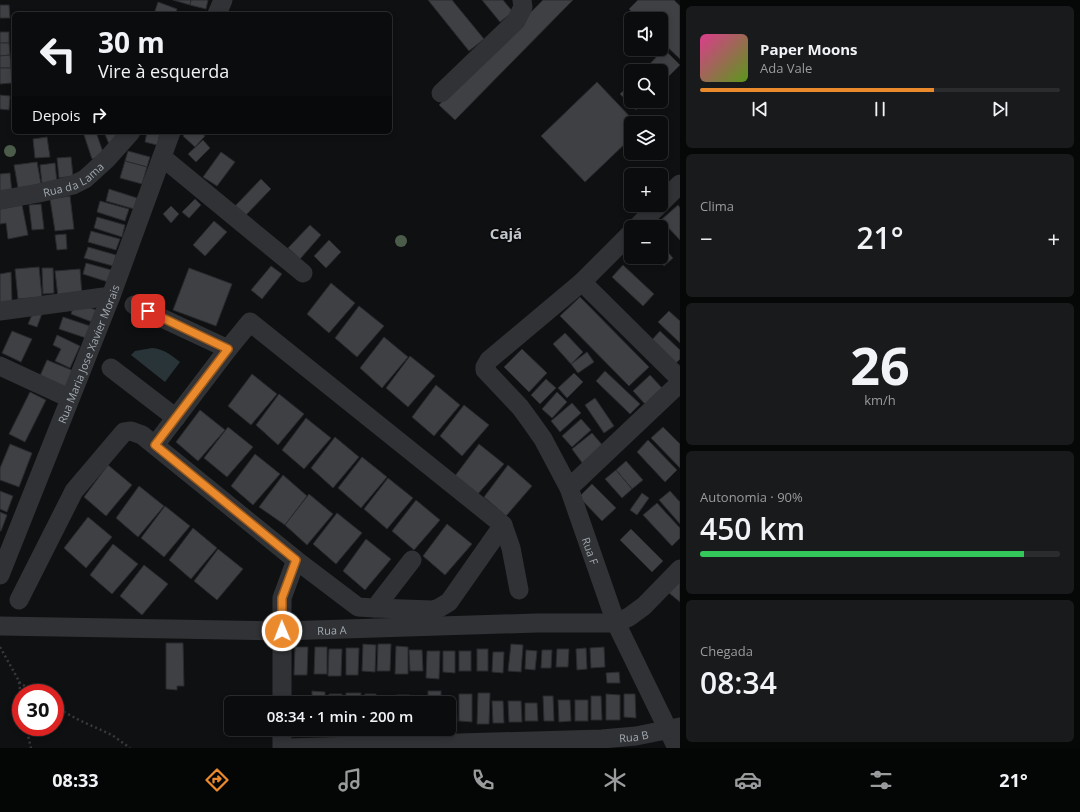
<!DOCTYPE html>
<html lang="pt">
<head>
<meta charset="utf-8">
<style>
	body { margin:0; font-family:"Open Sans",sans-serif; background:#191a1b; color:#f1f3f6; height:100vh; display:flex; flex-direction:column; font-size:15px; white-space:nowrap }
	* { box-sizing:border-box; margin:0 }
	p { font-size:13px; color:#9a9b9d }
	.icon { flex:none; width:22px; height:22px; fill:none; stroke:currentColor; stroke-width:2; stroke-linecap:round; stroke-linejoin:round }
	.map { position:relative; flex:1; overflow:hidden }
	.panel { display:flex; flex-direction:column; gap:6px; padding:6px; background:#060707; width:400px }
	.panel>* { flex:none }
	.hud { position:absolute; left:12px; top:12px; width:380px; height:122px; border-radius:6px; box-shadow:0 2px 6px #0003,0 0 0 1px #2b2c2e; background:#0b0c0d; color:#f1f3f6; overflow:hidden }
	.controls { position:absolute; left:624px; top:12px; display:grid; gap:8px }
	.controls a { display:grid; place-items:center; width:44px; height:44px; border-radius:6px; background:#0b0c0d; box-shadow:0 2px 6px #0003,0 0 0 1px #2b2c2e; font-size:20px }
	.speed { position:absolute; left:12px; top:684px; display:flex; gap:8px; font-size:20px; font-weight:700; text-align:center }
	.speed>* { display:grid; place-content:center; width:52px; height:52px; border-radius:50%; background:#0b0c0d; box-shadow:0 2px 6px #0003,0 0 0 1px #2b2c2e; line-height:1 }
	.speed .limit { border:6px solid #d22; background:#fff; color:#111 }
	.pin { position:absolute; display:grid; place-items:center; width:34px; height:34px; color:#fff; margin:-17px; border-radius:8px; box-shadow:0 2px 6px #0006 }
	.me { position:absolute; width:44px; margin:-22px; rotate:359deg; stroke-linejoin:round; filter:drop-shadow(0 0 3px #0008) }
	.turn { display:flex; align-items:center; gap:14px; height:84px; padding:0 20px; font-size:18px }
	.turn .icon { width:52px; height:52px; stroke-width:2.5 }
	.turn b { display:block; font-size:28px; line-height:34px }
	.then { display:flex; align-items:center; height:38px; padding:0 20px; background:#0003; gap:8px; font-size:15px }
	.big { font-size:30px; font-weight:600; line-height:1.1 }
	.panel .tile { flex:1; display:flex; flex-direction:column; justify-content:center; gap:6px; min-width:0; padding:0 14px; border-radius:6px; background:#191a1b }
	.panel .dial { align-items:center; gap:0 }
	.dial b { font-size:52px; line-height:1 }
	.song { display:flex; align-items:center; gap:12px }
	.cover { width:48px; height:48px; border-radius:6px; background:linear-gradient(135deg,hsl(330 70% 55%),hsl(90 70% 35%)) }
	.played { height:4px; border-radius:2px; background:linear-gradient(90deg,#eb8a2d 65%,#2b2c2e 65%) }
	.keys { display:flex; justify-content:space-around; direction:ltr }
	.heat { display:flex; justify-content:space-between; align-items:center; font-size:22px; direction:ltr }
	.charge { height:6px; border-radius:3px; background:linear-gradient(90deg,#34c759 90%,#2b2c2e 0) }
	.trip { position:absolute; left:224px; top:696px; width:232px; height:40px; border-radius:6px; background:#0b0c0d; box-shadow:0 2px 6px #0003,0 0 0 1px #2b2c2e; font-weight:600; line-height:40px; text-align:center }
	.menu { display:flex; height:64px; justify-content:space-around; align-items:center; background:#040505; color:#9a9b9d }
	.menu .icon { width:28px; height:28px }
	.menu .current { color:#eb8a2d }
	.menu b { font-size:18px; color:#f1f3f6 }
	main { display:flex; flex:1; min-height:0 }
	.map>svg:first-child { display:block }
</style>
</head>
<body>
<main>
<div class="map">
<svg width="680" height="748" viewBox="0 0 680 748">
	<rect width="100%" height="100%" fill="#0f1011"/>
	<!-- water -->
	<path fill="#293438" d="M152,348C164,349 171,355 180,362L165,382L131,355L135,351Z"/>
	<!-- building -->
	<g fill="#3e4044" stroke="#292a2d">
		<path d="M173,0H191L190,5Z"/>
		<path d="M191,0H208L206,9L190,5Z"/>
		<path d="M428,0H452L484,39L469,51Z"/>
		<path d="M482,0H503L513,12L500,22Z"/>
		<path d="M543,0H573L455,120L439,105Z"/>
		<path d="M638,0H674L680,6V59L661,41V19H639L629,9Z"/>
		<path d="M158,2L177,9L176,14H154Z"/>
		<path d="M0,5H9L10,18H0Z"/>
		<rect x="0" y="32" width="9" height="11"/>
		<path d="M0,43H9L10,55L0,56Z"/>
		<path d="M664,49L680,65L661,84V71H643Z"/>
		<path d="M10,55L11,68H0V56Z"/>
		<path d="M0,68H11L12,83L0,84Z"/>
		<path d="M597,82L636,123H631V138L585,182L541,136Z"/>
		<path d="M631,83V101H644L636,110L620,94Z"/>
		<path d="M0,95L10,96L9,110L0,109Z"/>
		<path d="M83,132H96L104,155L92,159Z"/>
		<path d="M104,132H118L121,140L109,144Z"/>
		<path d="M147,132L160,134L157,145L145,142Z"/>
		<path d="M187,132H200L205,136L195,147L183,136Z"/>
		<path d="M47,137L50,157L35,158L33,139Z"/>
		<path d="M203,140L210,148L196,162L188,154Z"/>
		<path d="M128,151L150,157L147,167L125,161Z"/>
		<path d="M221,152L235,162L217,186L203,177Z"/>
		<path d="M71,157L73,176L59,178L57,158Z"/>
		<path d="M125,161L147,167L142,184L120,178Z"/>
		<path d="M37,162L41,184L18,188L14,165Z"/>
		<path d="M55,163L57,183L42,184L40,165Z"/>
		<path d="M10,173L12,193L0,194V174Z"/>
		<path d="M261,179L271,189L245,216L235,206Z"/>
		<path d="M109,189L137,198L134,209L106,201Z"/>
		<path d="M70,196L74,229L55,231L50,199Z"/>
		<path d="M195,199L201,205L189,218L182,212Z"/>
		<path d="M100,201L129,209L125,221L97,212Z"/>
		<path d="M41,204L44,229L32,230L29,205Z"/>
		<path d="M22,205L28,235L8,239L6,223L0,224V209Z"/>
		<path d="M678,205L680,208V240L661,220Z"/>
		<path d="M171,206L179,214L171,223L163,214Z"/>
		<path d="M97,217L125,225L122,237L94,228Z"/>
		<path d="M214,221L227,232L205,256L193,245Z"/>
		<path d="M310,225L321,235L300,259L288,248Z"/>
		<path d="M91,231L120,239L116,250L88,242Z"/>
		<path d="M66,234L67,249L57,250L55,235Z"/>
		<path d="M329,240L341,252L326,268L314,256Z"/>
		<path d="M661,244L673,258L664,266L657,257H661Z"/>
		<path d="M88,247L116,255L113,266L84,258Z"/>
		<path d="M86,263L115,271L111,283L83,274Z"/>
		<path d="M623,265L654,294L643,306L612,277Z"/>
		<path d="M271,266L282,274L262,299L251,290Z"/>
		<path d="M39,267L42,297L18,299L15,269Z"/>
		<path d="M42,268H53L54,293L43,294Z"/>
		<path d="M189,268L232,284L216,326L173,310Z"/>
		<path d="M80,269L82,295L58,297L55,271Z"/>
		<path d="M11,272L12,302L0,305V274Z"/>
		<path d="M331,283L355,303L329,333L307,314Z"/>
		<path d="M580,297L649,367L629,386L560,316Z"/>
		<path d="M75,302L96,310L92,322L71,314Z"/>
		<path d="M359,306L384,326L357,357L335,338Z"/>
		<path d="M35,308L43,311L37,327L28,324Z"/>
		<path d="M669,311L680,321V343L658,322Z"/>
		<path d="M63,317L90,326L86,338L59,329Z"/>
		<path d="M12,331L32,339L21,362L2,353Z"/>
		<path d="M660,331L680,350V359L674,365L650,342Z"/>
		<path d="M565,333L583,352L571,364L553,344Z"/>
		<path d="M57,335L80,346L70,368L55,361L61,349L53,345Z"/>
		<path d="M384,337L408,357L382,388L360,368Z"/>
		<path d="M522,349L547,373L529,392L504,367Z"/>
		<path d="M587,352L594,362L578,373L571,364Z"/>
		<path d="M410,356L435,376L408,407L386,388Z"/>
		<path d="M47,360L74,371L66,390L39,378Z"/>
		<path d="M605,371L640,404L630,414L596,381Z"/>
		<path d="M574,373L583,382L567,398L558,388Z"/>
		<path d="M252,374L277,394L251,425L228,406Z"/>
		<path d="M650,375L663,389L645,404L633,391Z"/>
		<path d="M546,379L556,388L540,404L531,395Z"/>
		<path d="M436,385L460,405L434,436L412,417Z"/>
		<path d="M30,392L46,400L25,442L9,434Z"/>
		<path d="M557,392L567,402L552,418L542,409Z"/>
		<path d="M279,394L304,414L278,445L256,425Z"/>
		<path d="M595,398L614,426L604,433L585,405Z"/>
		<path d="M572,403L581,413L560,432L551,421Z"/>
		<path d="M464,405L489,425L462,456L440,436Z"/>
		<path d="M200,410L225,430L198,461L176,442Z"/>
		<path d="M306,418L331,438L304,469L282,450Z"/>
		<path d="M581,419L591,430L572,447L562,436Z"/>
		<path d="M228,427L253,447L227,477L204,458Z"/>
		<path d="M663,427L680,444V468L651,438Z"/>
		<path d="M592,433L604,447L583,464L572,449Z"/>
		<path d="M335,437L359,457L333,488L311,468Z"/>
		<path d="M648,440L677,470L665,482L637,452Z"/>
		<path d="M10,444L32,453L19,487L0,480V468Z"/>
		<path d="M479,444L504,464L477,495L455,476Z"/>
		<path d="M255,454L280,474L253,505L231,486Z"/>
		<path d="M362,457L387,477L361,508L338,488Z"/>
		<path d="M626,461L643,480L632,489L616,470Z"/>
		<path d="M108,465L132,485L106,516L84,497Z"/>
		<path d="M508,465L532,486L506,516L484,497Z"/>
		<path d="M616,470L632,489L622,498L605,479Z"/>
		<path d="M283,475L307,496L285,525L259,507Z"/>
		<path d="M388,478L413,498L387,529L364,509Z"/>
		<path d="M592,484L616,508L602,521L579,497Z"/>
		<path d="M139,486L164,506L138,537L116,518Z"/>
		<path d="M0,491L13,496L7,512L0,509Z"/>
		<path d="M670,491L680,502V524L659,500Z"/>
		<path d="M642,493L649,498L637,515L630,510Z"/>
		<path d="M309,494L333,514L307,545L285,525Z"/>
		<path d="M416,500L440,520L414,550L392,531Z"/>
		<path d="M657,503L680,528V538L672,546L643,515Z"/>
		<path d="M165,506L190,526L164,557L141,538Z"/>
		<path d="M0,512L7,515L1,531H0Z"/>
		<path d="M337,513L362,533L336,564L313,544Z"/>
		<path d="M88,517L112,537L86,568L64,548Z"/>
		<path d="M447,524L472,544L445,575L423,556Z"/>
		<path d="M193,528L217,548L191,579L169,560Z"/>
		<path d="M631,529L663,561L652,572L620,540Z"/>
		<path d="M366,539L391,559L365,590L343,571Z"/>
		<path d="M113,544L138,564L112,594L90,575Z"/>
		<path d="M218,549L243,569L217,600L194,581Z"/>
		<path d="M144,565L168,584L142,615L120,596Z"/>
		<path d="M679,582L680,583V602L669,593Z"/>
		<path d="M166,643H183L184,686H177V690L166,689Z"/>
		<path d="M363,644L376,645L375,672L362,671Z"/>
		<path d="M378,644H391L390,671H377Z"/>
		<path d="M511,644L523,645L521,672L508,671Z"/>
		<path d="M396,646L408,647V674H395Z"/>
		<path d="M295,647H308L307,675H294Z"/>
		<path d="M315,647H327V674H314Z"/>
		<path d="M604,647L605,667L591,668L590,648Z"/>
		<path d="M346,648H359L358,675H346Z"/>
		<path d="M586,648L587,669L577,670L576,649Z"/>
		<path d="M329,649H342L341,676H328Z"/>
		<rect x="477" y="649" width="11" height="22"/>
		<path d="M557,649H569L568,667H556Z"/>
		<path d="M409,650H422L423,671H410Z"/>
		<path d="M526,650L537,651L535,670L525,669Z"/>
		<path d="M542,650H552L551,668H541Z"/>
		<path d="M427,651H440L439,679L426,678Z"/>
		<path d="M443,651H455V673L443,672Z"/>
		<rect x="459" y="651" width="12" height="20"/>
		<path d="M493,652H504L503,673L492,672Z"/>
		<path d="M619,672L620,683H607L606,673Z"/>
		<path d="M312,691L325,692V703H312Z"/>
		<rect x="428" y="691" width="13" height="12"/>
		<path d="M346,693H361L360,703H346Z"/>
		<path d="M478,693H490L489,724H477Z"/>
		<path d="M329,694H342L341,703H329Z"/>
		<path d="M365,694H376V703H364Z"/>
		<path d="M459,694H472V722L459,721Z"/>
		<path d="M606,694L620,695V720H606Z"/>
		<path d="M624,694H635L636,718L624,717Z"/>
		<rect x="397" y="695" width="12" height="8"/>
		<rect x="294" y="696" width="13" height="7"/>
		<path d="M543,696H553L554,721H544Z"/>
		<path d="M591,696H601L602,720H591Z"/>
		<rect x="414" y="697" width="10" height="6"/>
		<rect x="382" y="699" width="13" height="4"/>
		<path d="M558,700H570L571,721L559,722Z"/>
		<rect x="575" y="700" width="13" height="21"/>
		<path d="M492,701H503L504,723H493Z"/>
		<path d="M508,701H521L522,722H509Z"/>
		<path d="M445,702H456L457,722H449V703Z"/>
		<path d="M525,703H537L538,721H525Z"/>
	</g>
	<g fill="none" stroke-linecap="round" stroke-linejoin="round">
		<!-- path -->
		<g stroke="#37393c" stroke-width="2.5" stroke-dasharray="2 3" stroke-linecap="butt">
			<path d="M0,647L19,681L21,698"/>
			<path d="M19,682L35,693"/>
			<path d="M55,707L79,720L112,735L130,748"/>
			<path d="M26,727L31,748"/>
		</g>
		<!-- minor -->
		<g stroke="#303235" stroke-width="19">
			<path d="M217,14L223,0"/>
			<path d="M441,93L516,21L523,7L522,0"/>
			<path d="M162,157L303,273"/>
			<path id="s1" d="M0,200L39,193L73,185L85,179L107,159L131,132"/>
			<path d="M661,203L680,184"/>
			<path d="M637,227L659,205"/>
			<path id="s2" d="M631,233L582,282L489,360L485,367V370L520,407L531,422L543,439L569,488L616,623L677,748"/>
			<path d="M582,282L680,379"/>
			<path d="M134,305L228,349L250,322L503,525L511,548L519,590"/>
			<path d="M0,311L111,296"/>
			<path d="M0,366L69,398"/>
			<path d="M111,368L176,418"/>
			<path d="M155,445L228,349"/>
			<path d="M569,488L680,383"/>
			<path id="s3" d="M0,575L111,296L171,132"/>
			<path d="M19,600L74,491L124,432L131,431L142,435L296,560L358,607L375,608L412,560"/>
			<path d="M375,608L433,610L439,608L449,602L503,525"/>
			<path id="s4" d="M0,626L282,631L537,623H616L629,617L644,606L680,569"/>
			<path d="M282,703V598L296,560"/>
			<path d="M282,748V729"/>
			<path id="s5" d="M286,748L602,739L636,736L680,727"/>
		</g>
	</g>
	<!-- trees -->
	<g fill="#4b5d4a">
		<circle cx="10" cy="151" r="6"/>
		<circle cx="401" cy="241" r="6"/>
	</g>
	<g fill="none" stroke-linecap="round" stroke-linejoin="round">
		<!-- route casing -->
		<g stroke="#995a1d" stroke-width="10">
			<path id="route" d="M148,311L228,349L155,445L296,560L282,598V631"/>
		</g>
		<!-- route -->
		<use href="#route" stroke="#eb8a2d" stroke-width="7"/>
	</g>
	<g text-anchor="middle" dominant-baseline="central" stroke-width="3" stroke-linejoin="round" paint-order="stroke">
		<!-- street labels -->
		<g font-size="11" fill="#a1a9b1" stroke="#0a0b0c">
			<text stroke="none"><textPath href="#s1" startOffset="77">Rua da Lama</textPath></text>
			<text stroke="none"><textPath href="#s3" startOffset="238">Rua Maria Jose Xavier Morais</textPath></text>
			<text stroke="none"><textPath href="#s2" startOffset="414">Rua F</textPath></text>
			<text stroke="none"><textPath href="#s4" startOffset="332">Rua A</textPath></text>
			<text stroke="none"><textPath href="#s5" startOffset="348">Rua B</textPath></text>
		</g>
		<!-- district labels -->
		<g font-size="15" font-weight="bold" fill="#c2c7cd" stroke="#0a0b0c">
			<text x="506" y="233">Cajá</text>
		</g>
	</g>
</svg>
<div class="controls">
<a><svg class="icon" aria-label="sound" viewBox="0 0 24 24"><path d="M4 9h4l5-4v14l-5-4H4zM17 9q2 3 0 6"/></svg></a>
<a><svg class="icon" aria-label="search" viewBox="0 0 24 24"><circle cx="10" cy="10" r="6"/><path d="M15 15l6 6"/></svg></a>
<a><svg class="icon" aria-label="layers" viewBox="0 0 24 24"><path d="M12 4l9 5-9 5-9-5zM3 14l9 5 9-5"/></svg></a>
<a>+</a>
<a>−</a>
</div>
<div class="speed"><div class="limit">30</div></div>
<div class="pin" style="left:148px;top:311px;background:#d93025"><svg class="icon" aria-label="arrive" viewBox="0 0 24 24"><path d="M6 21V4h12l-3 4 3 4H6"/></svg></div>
<svg class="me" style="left:282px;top:631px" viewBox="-20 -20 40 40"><circle r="17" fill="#eb8a2d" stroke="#fff" stroke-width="3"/><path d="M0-11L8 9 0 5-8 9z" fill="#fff"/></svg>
<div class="trip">08:34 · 1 min · 200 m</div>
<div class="hud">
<div class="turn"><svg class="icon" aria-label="left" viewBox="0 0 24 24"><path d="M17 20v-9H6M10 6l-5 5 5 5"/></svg><div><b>30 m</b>Vire à esquerda</div></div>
<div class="then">Depois<svg class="icon" aria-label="right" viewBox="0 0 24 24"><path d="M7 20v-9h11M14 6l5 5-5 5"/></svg></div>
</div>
</div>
<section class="panel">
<div class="tile">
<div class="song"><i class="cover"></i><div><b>Paper Moons</b><p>Ada Vale</p></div></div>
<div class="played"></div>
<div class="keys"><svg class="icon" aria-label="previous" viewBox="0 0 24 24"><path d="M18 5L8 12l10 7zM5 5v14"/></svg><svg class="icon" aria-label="pause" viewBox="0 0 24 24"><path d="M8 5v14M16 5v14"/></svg><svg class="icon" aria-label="next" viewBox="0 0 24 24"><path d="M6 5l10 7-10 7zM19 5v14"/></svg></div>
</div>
<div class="tile"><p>Clima</p>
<div class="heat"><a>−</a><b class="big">21°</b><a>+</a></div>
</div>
<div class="tile dial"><b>26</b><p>km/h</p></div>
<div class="tile"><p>Autonomia · 90%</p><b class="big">450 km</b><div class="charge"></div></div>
<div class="tile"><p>Chegada</p><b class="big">08:34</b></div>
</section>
</main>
<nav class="menu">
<b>08:33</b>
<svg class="icon current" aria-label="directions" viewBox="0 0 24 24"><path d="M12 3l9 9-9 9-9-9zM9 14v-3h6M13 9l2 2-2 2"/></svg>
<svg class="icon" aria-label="music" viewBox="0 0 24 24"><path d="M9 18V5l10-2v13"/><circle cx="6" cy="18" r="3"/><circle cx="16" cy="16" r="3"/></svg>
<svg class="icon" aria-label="phone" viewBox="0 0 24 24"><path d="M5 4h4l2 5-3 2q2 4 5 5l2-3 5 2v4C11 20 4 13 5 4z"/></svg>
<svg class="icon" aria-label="climate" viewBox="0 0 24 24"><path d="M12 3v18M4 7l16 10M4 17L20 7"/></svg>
<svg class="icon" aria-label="car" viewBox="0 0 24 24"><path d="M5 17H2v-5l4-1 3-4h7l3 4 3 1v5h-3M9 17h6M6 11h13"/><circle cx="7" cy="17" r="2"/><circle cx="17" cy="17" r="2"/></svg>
<svg class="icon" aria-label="filters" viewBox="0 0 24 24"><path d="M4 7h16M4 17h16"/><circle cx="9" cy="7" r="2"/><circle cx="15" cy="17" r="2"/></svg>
<b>21°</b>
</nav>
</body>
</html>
